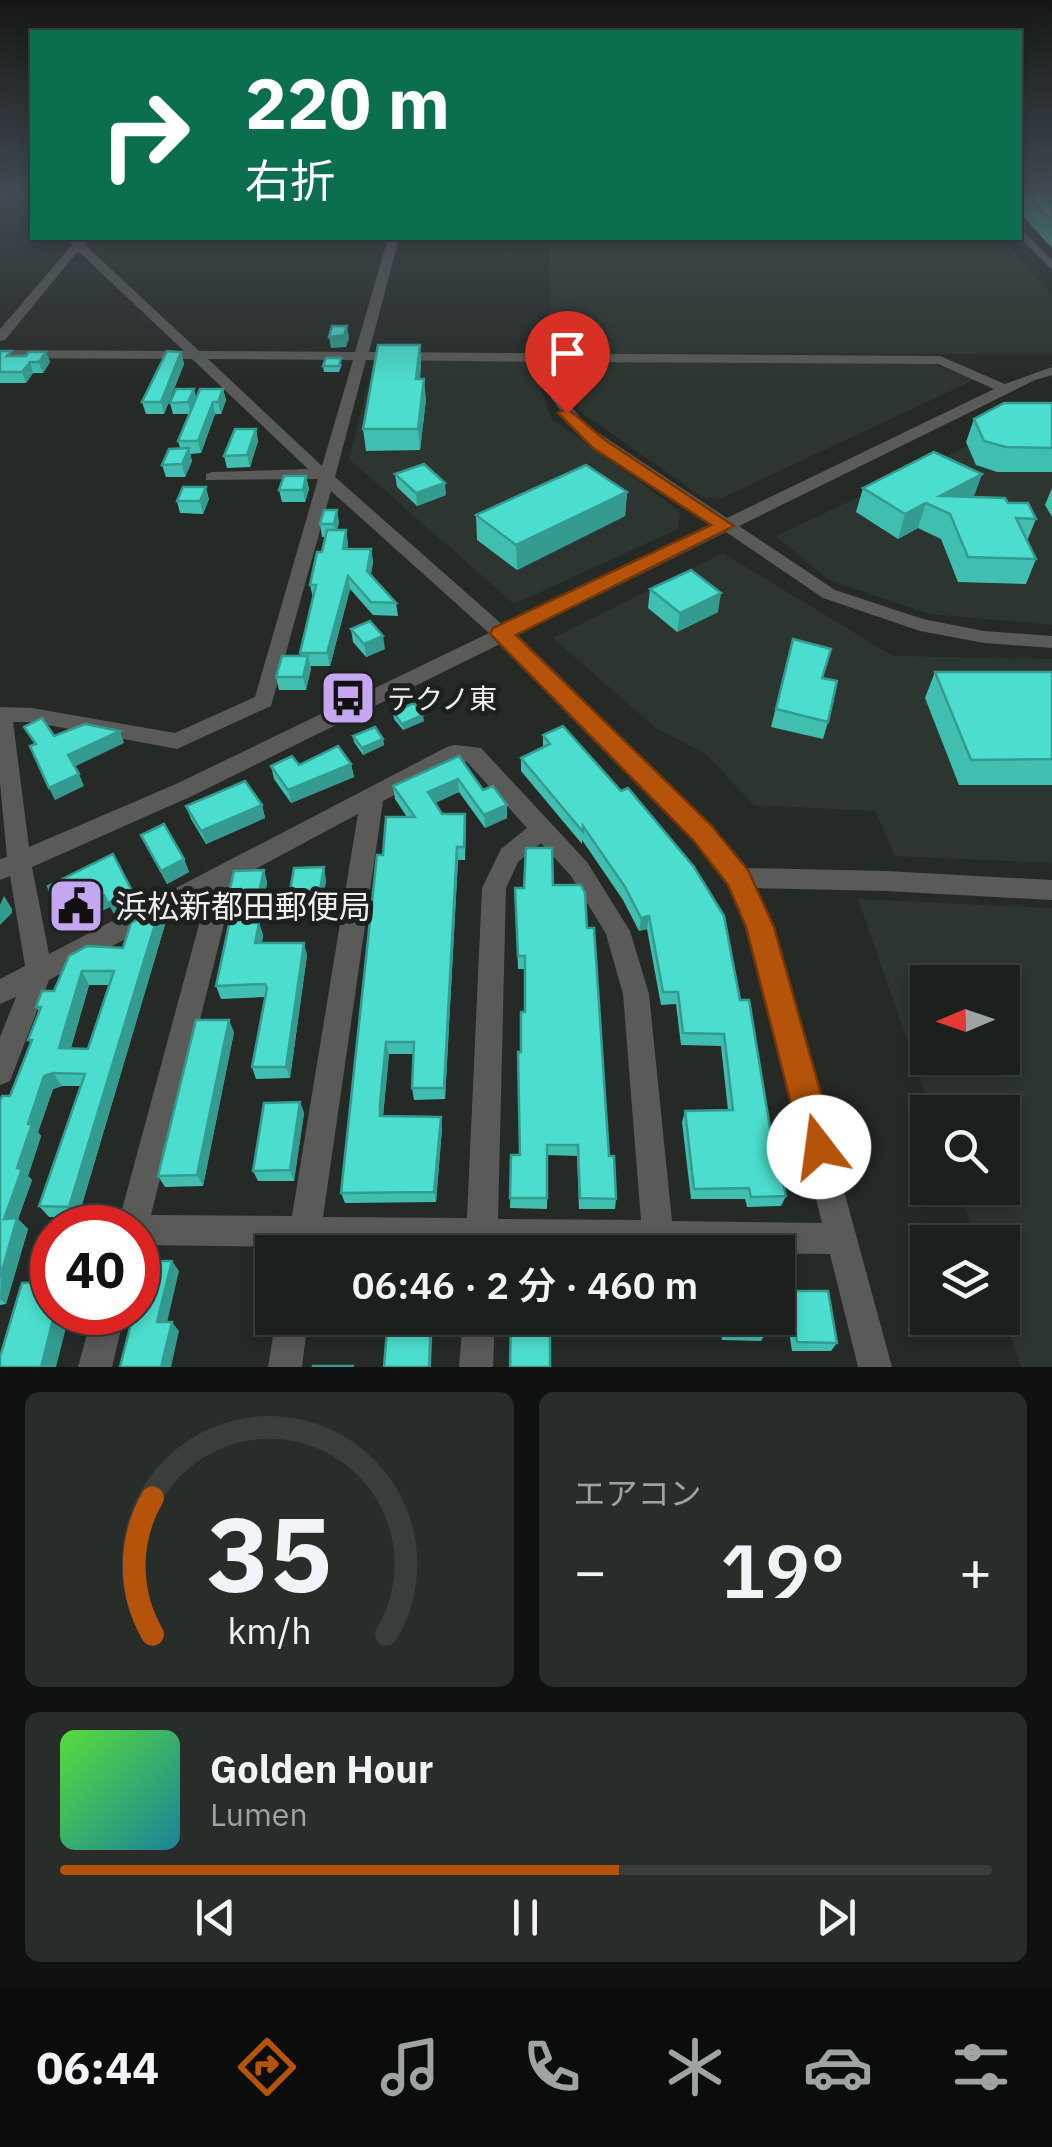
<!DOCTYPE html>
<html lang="ja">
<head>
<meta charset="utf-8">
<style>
	body { margin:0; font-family:"IBM Plex Sans","Noto Sans JP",sans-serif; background:#292d2a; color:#f1f3f6; height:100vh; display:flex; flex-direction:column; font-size:38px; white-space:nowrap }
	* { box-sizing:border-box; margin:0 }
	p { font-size:32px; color:#a0a3a4 }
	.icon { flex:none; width:55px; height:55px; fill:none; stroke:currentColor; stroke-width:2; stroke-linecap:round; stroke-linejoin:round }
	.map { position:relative; height:1367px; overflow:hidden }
	.details { display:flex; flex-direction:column; gap:25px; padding:25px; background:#0f1210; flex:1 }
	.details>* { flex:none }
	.hud { position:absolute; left:30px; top:30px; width:992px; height:210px; border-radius:0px; box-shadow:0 5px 15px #0003,0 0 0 2px #3a3e3b; background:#0b6e4f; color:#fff; overflow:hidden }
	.needle { width:65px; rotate:268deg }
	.fabs { position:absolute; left:910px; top:965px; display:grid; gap:20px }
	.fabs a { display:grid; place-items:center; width:110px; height:110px; border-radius:0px; background:#1c201d; box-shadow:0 5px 15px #0003,0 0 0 2px #3a3e3b; font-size:50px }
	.speed { position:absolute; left:30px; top:1205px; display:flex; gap:20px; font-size:50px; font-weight:700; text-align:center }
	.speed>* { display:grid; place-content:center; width:130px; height:130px; border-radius:50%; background:#1c201d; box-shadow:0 5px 15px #0003,0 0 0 2px #3a3e3b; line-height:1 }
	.speed .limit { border:15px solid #d22; background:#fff; color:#111 }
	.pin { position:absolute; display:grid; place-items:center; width:85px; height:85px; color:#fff; margin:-102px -42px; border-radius:50% 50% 50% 0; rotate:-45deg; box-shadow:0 0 10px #0007 }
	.pin .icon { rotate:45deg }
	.me { position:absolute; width:110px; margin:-55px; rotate:345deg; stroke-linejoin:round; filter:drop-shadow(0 0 8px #0008) }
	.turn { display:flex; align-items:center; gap:35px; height:210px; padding:0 50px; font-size:45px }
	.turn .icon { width:130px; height:130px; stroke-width:2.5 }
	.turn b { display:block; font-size:70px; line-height:85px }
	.big { font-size:75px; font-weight:600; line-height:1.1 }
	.details .widget { flex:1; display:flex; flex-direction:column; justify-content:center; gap:15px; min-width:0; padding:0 35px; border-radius:15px; background:#292d2a }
	.details .dial { align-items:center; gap:0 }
	.dial svg { height:260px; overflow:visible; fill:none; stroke:#3a3e3b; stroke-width:7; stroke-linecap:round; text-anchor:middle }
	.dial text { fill:#f1f3f6; stroke:none }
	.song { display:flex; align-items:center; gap:30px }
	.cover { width:120px; height:120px; border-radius:15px; background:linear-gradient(135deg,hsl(110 70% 55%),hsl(190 70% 35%)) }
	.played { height:10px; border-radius:5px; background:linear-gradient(90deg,#b45309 60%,#3a3e3b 60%) }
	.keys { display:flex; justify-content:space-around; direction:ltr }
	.heat { display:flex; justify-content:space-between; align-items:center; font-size:55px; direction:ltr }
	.details .tiles { flex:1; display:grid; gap:25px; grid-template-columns:1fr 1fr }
	.widget:last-child { grid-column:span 2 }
	.trip { position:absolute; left:255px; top:1235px; width:540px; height:100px; border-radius:0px; background:#1c201d; box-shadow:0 5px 15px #0003,0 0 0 2px #3a3e3b; font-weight:600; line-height:100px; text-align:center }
	.tab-bar { display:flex; height:160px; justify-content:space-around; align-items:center; background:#0b0d0c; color:#a0a3a4 }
	.tab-bar .icon { width:70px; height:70px }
	.tab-bar .on { color:#b45309 }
	.tab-bar b { font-size:45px; color:#f1f3f6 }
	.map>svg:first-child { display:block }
</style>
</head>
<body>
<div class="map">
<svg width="1052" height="1367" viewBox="0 0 1052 1367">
	<rect width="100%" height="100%" fill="#262a27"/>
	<!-- built -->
	<g fill="#2c352f" fill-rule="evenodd">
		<path d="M549,238H1003L1052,297V354L551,353Z"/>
		<path d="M374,361H543L542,393L552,419L680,511L678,529L514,604L349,459Z"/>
		<path d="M573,362L930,363L974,380L720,499L702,497L578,410Z"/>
		<path d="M1052,406V625L929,614L827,579L776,536Z"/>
		<path d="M723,553L893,656L1052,659V863L895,856L875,811L754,805L704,753L657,729L553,638Z"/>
		<path d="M858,899L1052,908V1367H1021L1003,1314L1002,1242H978L958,1188H1002V1112H932ZM1002,982V1058H928V982Z"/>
	</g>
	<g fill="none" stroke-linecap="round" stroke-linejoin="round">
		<!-- minor -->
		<g fill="#5a5a59" fill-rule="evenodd">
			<path d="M18,193H29L32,197V205Z"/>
			<path d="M1020,228L1052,260V270L1020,238Z"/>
			<path d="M66,238H88L84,244L199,351L355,352L388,238H399L369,352L940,356L1005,384L1052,367V375L1035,380L739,526L835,590L923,619L984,631L1052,636V648L984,643L920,631L823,598L726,532L516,636L710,826L745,868L886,871L1052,880V900L886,891L755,888L772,927L892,1367H858L830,1254L497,1250L496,1252H466L465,1249L318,1248L317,1252H287V1247L138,1245V1228H117L207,895L49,980L10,1081L0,1085V1037L16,997L0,1004V979L25,966L10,876L0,880V859L7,857L0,783V707L32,708L175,733L255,697L318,479L206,480V474L212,472L308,469L192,359L0,358V350L184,351L78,251L5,340L0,341V329L72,245ZM208,359L353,360L322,466ZM366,360L550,362L551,398L575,430L714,524L504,626L335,477ZM564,362L938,364L994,389L727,518L585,424L565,398ZM331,491L489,633L176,784L29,847L13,722H32L177,749L271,706ZM500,644L694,838L729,883L748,927L822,1223L672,1221L649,994L630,931L587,862L481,748L455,745L447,747L49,954L32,867L192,796ZM458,761L467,762L527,828L501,849L482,888L467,1218L323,1217L383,801ZM358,814L292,1216L151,1215L235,880ZM541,843L571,876L606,934L623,994L641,1220L498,1219L506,888L518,862Z"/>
			<path d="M93,1312H125L112,1367H78Z"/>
			<path d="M276,1318H308L302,1367H268Z"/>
			<path d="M463,1318H495L493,1367H459Z"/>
		</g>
	</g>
	<!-- wall -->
	<g fill="#40bfb1" fill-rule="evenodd">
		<path d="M1020,193H1052V248L1020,213Z"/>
		<path d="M420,345L421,365L420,379L426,399L420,450L366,451L363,429Z"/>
		<path d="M0,351L12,356H26L46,352L50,362L43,373H33L26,383H0Z"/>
		<path d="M181,352L184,364L164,414H146L142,402Z"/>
		<path d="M342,364L339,372H324L323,366Z"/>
		<path d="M194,389L196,399L223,389L226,400L221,414H215L201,453L190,454L192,461L185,477H166L162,465L180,448L178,441L190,414H173L170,403Z"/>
		<path d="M1052,403V472H997L976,465L966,442L974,419Z"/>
		<path d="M256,429L258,441L250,467L227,468L224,456Z"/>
		<path d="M395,474L446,495L417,506L397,487Z"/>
		<path d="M982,474L973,497L1008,503L1036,519L1027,541L1036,559L1026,584L958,582L941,539L918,528L898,539L856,512L863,488Z"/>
		<path d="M306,476L309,489L305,502H282L279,490Z"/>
		<path d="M1052,488V517L1045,505Z"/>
		<path d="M627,492L625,516L517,570L477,540L476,515Z"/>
		<path d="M209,499L203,514L180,513L177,501Z"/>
		<path d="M339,522L337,530L348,543L347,549H371L373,562L371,574L396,603L398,616L373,615L350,589L330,666H310L311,669L306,690H279L276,677L301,656L300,653L313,598L310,585L322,552L326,537H322L320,524Z"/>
		<path d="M650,589L718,612L677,632L648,608Z"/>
		<path d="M351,629L385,649L366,657L353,642Z"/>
		<path d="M793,639L823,678L828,722L823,739L771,727Z"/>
		<path d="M935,672H1052V785H959L925,698Z"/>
		<path d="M393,712L424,721L403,730L394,719Z"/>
		<path d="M543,735L740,1000L786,1196L781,1206L747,1207L745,1199H691L682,1122L685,1111L728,1110L721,1046L681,1045L676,1004L661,1005L647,929L639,931L623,900L582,840V844L521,771V758L543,748Z"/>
		<path d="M353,736L383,739L384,745L363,755L354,742Z"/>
		<path d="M459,756L483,790L507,818L485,828L459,792L435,803L442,814H465L466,826L465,860H458L445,1099L414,1100L412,1088L413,1054H389L383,1116L442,1128L436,1202L345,1203L341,1193L383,855L407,817L395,799L393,786Z"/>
		<path d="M351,764L354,777L291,803L274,779L271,766Z"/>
		<path d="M262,805L265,818L206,844L191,819L186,806Z"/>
		<path d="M141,835L184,859L189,872L167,884Z"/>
		<path d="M264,870L267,883L259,923L263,935L262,943L307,955L290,1078L256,1079L252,1067L265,997L221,999L216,986L229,924L225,911Z"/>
		<path d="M326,880L320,920H290L287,908Z"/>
		<path d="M553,885L587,928L609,1156L616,1199L615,1209H579L577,1156L547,1155V1209L510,1208L511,1155H520L525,1012V969H518L515,888Z"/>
		<path d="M160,908L166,921L78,1218L49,1217L39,1206L81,1086H62L53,1089L38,1132L41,1136L28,1176L32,1180L18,1219L28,1229L6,1304L0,1305V1101L10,1096L31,1043L28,1040L39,1011L36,1007L54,991L69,956L123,948ZM89,985H109L88,1049L71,1048Z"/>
		<path d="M234,1032L203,1186L165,1187L158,1176Z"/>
		<path d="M300,1102L304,1113L294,1181H258L253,1171Z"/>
		<path d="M789,1291L837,1343L831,1351H792L784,1300Z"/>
		<path d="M308,1318H352L350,1334L311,1333L307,1324Z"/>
		<path d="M594,1318H636V1326L634,1334H595Z"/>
		<path d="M719,1318H764L766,1333L761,1341L722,1340Z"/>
	</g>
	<!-- shaded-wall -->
	<g fill="#349b90">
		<path d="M347,326L349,338L346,347L331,348L329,337Z"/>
		<path d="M420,345L421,365L418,399L416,379Z"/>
		<path d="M46,352L50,362L43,373L39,362Z"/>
		<path d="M181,352L184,364L164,414L161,402Z"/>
		<path d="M30,362L33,373L26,383L22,372Z"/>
		<path d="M424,379L426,399L420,450L418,429Z"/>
		<path d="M194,389L197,401L191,414L188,402Z"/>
		<path d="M223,389L226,400L221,414L218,402Z"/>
		<path d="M213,402L215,414L201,453L198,441Z"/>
		<path d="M256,429L258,441L250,467L247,455Z"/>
		<path d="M189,448L192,461L185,477L182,464Z"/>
		<path d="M982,474L973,499L940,496Z"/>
		<path d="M306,476L309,489L305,502L303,490Z"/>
		<path d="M445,483L446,495L417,506L416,493Z"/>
		<path d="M206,487L209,499L203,514L200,501Z"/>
		<path d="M627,492L625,516L517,570L516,545Z"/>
		<path d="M926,503L918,528L898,539L905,514Z"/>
		<path d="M337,510L339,522L336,536L334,524Z"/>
		<path d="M346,530L348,543L345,562L343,549Z"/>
		<path d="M371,549L373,562L369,584L367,571Z"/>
		<path d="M348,576L350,589L330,666L327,653Z"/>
		<path d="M721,593L718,612L677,632L680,613Z"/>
		<path d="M383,636L385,649L366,657L364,644Z"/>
		<path d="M308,656L311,669L306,690L303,677Z"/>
		<path d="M423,715L424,721L403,730L402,724Z"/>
		<path d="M120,731L124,743L74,767L68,755Z"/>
		<path d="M383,739L384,745L363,755L362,748Z"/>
		<path d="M351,764L354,777L291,803L288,790Z"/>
		<path d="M79,774L84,786L55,800L49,788Z"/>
		<path d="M458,779L459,792L429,805L428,792Z"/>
		<path d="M262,805L265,818L206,844L201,831Z"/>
		<path d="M507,805V818L485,828L484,815Z"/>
		<path d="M457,847L458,860L445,1099L444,1088Z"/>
		<path d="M184,859L189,872L167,884L161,871Z"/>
		<path d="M324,867L326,880L320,920L317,907Z"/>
		<path d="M264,870L267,883L259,923L263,935L259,956L255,943L252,923Z"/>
		<path d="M132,891L138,903L115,916L108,903Z"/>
		<path d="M104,895L110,907L67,929L60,916Z"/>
		<path d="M4,896L12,909V913L0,925V905Z"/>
		<path d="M160,908L166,921L78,1218L69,1207Z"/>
		<path d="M649,916L647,929L639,931L641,918Z"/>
		<path d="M304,943L307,955L290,1078L286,1067Z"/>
		<path d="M82,971L89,985L67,1060L59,1048Z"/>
		<path d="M229,1020L234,1032L203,1186L197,1175Z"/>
		<path d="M386,1042L389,1054L383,1116H380Z"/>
		<path d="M53,1073L62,1086L53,1089L38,1132L41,1136L28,1176L32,1180L18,1219L28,1229L6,1304L0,1299L4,1219L28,1124L44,1076Z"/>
		<path d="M300,1102L304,1113L294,1181L290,1170Z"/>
		<path d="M441,1117L442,1128L436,1202L434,1192Z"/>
		<path d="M172,1261L179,1271L165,1331L157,1322Z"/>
		<path d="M55,1312H70L56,1367H41Z"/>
		<path d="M348,1318H352L350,1334L347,1325Z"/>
		<path d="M431,1318H433L431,1367H429Z"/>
		<path d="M172,1322L179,1331L171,1367H161Z"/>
	</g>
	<!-- building -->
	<g fill="#4bdece" stroke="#349b90" stroke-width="2.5" fill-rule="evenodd">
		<path d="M1025,193H1052V221Z"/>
		<path d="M332,326H347L344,335L329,337Z"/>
		<path d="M378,345H420L416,379H424L418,429H363Z"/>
		<path d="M0,351H11L7,356H26L29,352H46L39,362H30L22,372H0Z"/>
		<path d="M167,351L181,352L161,402H142Z"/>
		<path d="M326,358H341L339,366H323Z"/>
		<path d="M176,389H194L188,402L170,403Z"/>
		<path d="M200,389H223L218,402H213L198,441H178Z"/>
		<path d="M1004,403H1052V448L1006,447L984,441L974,419Z"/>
		<path d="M235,429H256L247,455L224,456Z"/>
		<path d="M189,448L182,464L162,465L169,449Z"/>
		<path d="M934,452L982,474L940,496L1005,498L1008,503H1028L1036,519L1016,518L1036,559L968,557L950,514L926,503L905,514L863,488Z"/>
		<path d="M424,464L445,483L416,493L395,474Z"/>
		<path d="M586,465L627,492L516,545L476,515Z"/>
		<path d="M284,476H306L303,490H279Z"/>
		<path d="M183,487H206L200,501H177Z"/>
		<path d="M324,510H337L334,524H320Z"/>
		<path d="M327,530H346L343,549H371L367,571L396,603L371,602L348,576L327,653H300L316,585H310L317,552H322Z"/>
		<path d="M691,570L721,593L680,613L650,589Z"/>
		<path d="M370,621L383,636L364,644L351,629Z"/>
		<path d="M793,639L831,649L822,678L837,681L828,722L776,709Z"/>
		<path d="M282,656H308L303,677H276Z"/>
		<path d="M935,672H1052V759L971,760Z"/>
		<path d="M414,703L423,715L402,724L393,712Z"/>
		<path d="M42,718L54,736L85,724L120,731L68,755L79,774L49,788L30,746L36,744L24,727Z"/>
		<path d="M563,726L621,791L628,788L694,867L724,916L740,1000H749L772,1140L786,1196L751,1197L749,1188L694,1189L685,1111L733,1110L724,1034L683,1033L678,992H663L649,916L641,918L625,887L583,826V832L521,758L550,744L543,735Z"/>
		<path d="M375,727L383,739L362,748L353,736Z"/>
		<path d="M338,746L351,764L288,790L271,766L292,756L299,765Z"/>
		<path d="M459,756L483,790L493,786L507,805L484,815L458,779L428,792L442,814H465L464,847H457L444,1088H412L414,1042H386L380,1104V1116L441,1117L434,1192L341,1193L377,855H383L386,817H415L393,786Z"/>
		<path d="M245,781L262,805L201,831L186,806Z"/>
		<path d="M164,824L184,859L161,871L141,835Z"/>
		<path d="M526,848H552L553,885H581L585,893L587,928H594L609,1156H614L616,1199L580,1198L578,1145H547V1198H510L511,1155H520L518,1052H521V1012H525V956H518L515,888H524Z"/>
		<path d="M113,854L132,891L108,903L104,895L60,916L48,886Z"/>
		<path d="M324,867L317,907L287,908L294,868Z"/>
		<path d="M264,870L252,923H259L255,943H304L286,1067H252L267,988L265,984L216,986L232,911H225L234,871Z"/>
		<path d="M160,908L69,1207L39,1206L85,1074L53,1073L44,1076L28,1124H32L17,1168L22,1169L4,1219L17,1218L0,1278V1101L2,1096H10L32,1040H28L41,1007H36L42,991H54L69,956L87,946L123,948L131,923ZM82,971H114L88,1049L59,1048Z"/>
		<path d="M196,1020H229L197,1175L158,1176Z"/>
		<path d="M300,1102L290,1170L253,1171L264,1103Z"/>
		<path d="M138,1261H172L157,1322H172L161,1367H120L134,1312H138Z"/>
		<path d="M52,1282V1312H55L41,1367H0V1357L22,1283Z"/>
		<path d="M789,1291H828L837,1343L797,1342Z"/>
		<path d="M308,1318H348L347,1325L307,1324Z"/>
		<path d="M388,1318H431L429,1367H384Z"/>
		<path d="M511,1318H550V1367H510Z"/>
		<path d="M596,1318H636V1326L596,1325Z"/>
		<path d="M724,1318H764L766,1333L726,1332Z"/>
		<path d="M313,1366H354L313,1367Z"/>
	</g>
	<!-- sky -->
	<linearGradient id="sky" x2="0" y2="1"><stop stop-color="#151715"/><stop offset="0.5" stop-color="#414a52"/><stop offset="1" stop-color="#414a52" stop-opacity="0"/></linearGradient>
	<rect width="1052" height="384" fill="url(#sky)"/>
	<!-- route -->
	<path fill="#b45309" stroke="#753606" stroke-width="2.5" d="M567,408L605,440L734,526L516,635L711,825L748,870L774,927L836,1147L831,1159L819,1164L807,1159L802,1147L746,927L728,885L693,840L490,634L493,628L711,525L593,448L558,413Z"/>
	<!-- icons -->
	<defs>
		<g id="bus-square" transform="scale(2.875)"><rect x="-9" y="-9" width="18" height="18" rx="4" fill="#c5a7f1" stroke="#1d201e"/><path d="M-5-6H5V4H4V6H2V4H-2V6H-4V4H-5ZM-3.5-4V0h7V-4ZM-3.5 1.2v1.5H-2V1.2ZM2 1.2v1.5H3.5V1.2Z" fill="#111"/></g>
		<g id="civic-square" transform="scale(2.875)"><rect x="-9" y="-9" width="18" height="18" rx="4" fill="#c5a7f1" stroke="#1d201e"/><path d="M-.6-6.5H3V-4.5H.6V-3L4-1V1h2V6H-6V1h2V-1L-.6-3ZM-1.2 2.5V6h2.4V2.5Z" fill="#111"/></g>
	</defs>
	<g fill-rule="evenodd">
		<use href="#bus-square" x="348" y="698"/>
		<use href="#civic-square" x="76" y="906"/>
	</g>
	<g text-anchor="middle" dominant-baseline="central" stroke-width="10" stroke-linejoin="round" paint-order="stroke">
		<!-- poi labels -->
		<g font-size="28" fill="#eef0ef" stroke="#1d201e" text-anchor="start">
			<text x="387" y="698">テクノ東</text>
		</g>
		<!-- near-poi labels -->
		<g font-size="32" fill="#eef0ef" stroke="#1d201e" text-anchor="start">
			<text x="115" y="906">浜松新都田郵便局</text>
		</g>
	</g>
</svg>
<div class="fabs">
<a><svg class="needle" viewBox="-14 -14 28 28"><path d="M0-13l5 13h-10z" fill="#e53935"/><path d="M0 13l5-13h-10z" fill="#a0a3a4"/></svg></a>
<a><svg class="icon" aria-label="search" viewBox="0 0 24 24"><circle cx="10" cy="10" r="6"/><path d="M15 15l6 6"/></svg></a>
<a><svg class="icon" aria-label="layers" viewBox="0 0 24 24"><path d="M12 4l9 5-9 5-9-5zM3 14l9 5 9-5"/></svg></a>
</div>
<div class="speed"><div class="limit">40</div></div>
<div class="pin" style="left:567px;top:413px;background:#d93025"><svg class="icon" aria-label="arrive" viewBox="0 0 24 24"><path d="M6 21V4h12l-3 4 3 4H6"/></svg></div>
<svg class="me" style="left:819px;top:1147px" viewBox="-20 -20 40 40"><circle r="19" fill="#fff"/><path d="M0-13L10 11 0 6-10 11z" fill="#b45309"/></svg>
<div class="trip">06:46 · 2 分 · 460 m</div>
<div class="hud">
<div class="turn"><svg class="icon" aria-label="right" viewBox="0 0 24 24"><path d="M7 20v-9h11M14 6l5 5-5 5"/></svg><div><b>220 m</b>右折</div></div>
</div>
</div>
<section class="details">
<div class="tiles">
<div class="widget dial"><svg viewBox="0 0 100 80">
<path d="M14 69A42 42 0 1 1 86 69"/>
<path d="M14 69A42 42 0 0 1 14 27" stroke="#b45309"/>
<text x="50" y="56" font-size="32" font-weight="700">35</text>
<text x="50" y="72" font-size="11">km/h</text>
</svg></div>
<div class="widget"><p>エアコン</p>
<div class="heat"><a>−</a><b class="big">19°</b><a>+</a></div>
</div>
<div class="widget">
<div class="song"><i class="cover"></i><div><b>Golden Hour</b><p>Lumen</p></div></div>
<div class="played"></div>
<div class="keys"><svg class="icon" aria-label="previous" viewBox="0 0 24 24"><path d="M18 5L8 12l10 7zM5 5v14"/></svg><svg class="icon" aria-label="pause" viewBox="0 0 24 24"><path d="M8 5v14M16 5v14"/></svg><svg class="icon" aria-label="next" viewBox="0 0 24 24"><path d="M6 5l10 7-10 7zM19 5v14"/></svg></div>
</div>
</div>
</section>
<nav class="tab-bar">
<b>06:44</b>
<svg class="icon on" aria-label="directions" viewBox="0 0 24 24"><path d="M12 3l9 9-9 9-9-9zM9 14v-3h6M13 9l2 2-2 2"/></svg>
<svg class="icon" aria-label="music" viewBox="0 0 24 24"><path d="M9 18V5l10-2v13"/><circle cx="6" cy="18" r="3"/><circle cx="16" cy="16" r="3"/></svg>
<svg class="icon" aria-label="phone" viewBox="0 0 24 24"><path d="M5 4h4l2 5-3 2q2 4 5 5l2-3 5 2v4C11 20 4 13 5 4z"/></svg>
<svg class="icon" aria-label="climate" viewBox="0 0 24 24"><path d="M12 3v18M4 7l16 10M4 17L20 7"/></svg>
<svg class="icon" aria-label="car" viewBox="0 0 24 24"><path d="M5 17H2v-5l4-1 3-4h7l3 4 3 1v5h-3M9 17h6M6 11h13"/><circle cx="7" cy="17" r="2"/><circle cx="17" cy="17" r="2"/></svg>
<svg class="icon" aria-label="filters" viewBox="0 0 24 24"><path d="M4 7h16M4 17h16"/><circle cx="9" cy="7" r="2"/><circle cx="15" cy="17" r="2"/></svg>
</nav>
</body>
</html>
